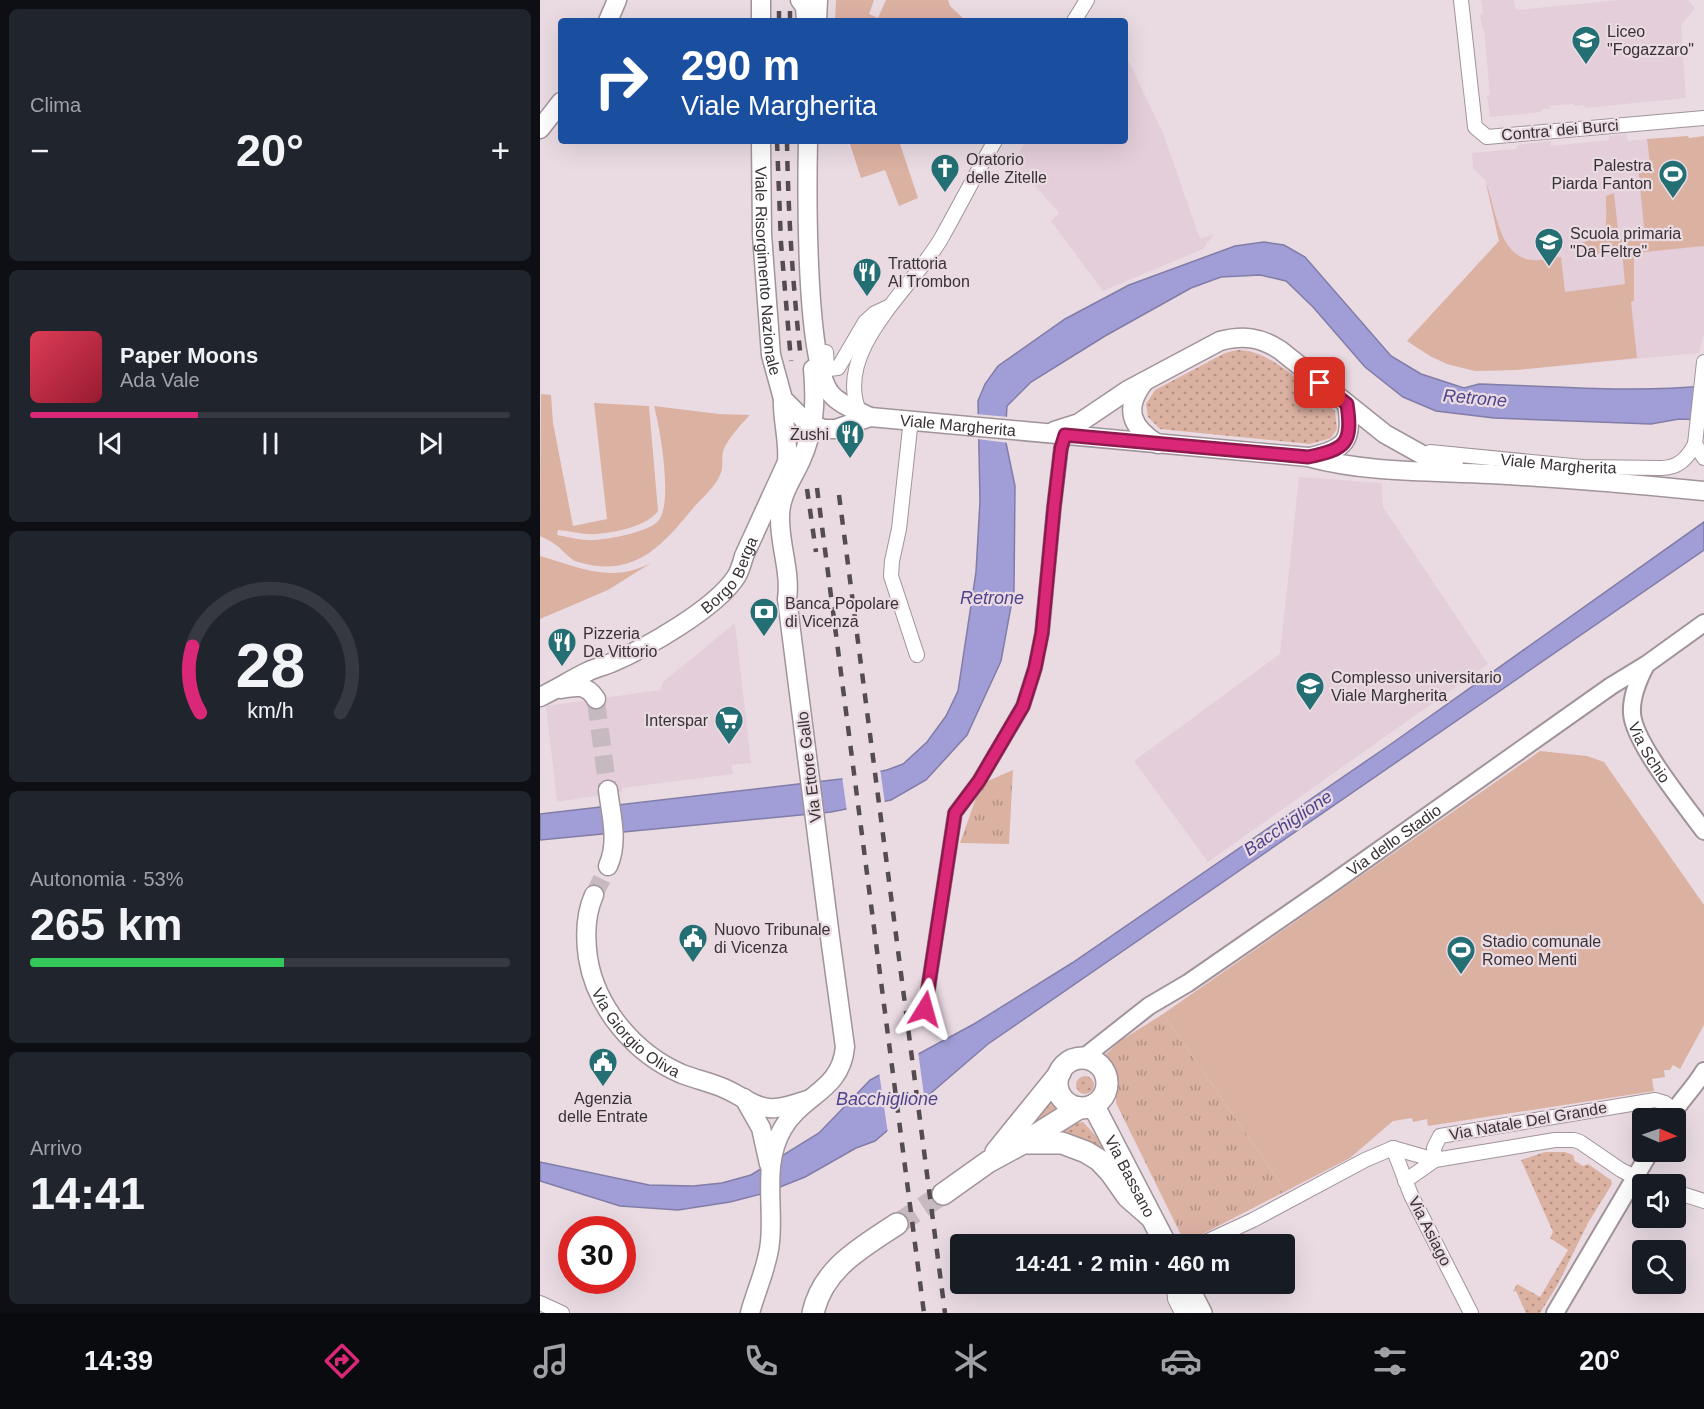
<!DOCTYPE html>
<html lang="it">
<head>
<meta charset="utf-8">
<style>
	body { margin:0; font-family:Helvetica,sans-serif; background:#20242c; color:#f1f3f6; height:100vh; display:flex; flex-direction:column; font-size:22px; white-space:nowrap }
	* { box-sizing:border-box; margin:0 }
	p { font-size:20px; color:#9ea1a6 }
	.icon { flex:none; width:33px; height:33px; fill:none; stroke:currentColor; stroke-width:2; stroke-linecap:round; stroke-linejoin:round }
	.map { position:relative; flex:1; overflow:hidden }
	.details { display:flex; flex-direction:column; gap:9px; padding:9px; background:#0d0f14; width:540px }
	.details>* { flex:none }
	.hud { position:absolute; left:18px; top:18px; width:570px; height:126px; border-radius:6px; box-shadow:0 6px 24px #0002; background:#1a4fa0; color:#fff; overflow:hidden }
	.needle { width:39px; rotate:92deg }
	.buttons { position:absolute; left:1092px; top:1108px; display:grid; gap:12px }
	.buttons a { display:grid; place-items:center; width:54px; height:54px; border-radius:6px; background:#171b24; box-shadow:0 6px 24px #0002; font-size:30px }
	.speed { position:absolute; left:18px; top:1216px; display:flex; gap:12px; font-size:30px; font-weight:700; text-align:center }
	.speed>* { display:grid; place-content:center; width:78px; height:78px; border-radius:50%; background:#171b24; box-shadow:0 6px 24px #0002; line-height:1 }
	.speed .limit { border:9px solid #d22; background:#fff; color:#111 }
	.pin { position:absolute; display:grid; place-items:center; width:51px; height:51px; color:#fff; margin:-26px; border-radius:12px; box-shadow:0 3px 9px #0006 }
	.me { position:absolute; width:66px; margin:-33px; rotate:8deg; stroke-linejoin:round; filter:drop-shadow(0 0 4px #0008) }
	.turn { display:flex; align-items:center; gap:21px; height:126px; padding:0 24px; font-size:27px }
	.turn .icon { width:78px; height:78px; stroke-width:2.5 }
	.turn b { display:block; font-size:42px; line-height:51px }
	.big { font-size:45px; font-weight:700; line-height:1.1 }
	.details .widget { flex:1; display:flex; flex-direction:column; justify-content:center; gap:9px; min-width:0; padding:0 21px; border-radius:9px; background:#20242c }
	.details .dial { align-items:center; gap:0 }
	.dial svg { height:156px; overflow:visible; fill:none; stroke:#363941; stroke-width:7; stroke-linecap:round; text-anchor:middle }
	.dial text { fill:#f1f3f6; stroke:none }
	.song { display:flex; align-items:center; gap:18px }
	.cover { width:72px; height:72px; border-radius:9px; background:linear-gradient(135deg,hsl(350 70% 55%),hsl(350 70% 35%)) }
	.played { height:6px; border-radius:3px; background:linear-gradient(90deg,#db2777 35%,#363941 35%) }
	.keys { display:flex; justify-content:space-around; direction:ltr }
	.heat { display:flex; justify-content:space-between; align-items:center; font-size:33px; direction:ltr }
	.charge { height:9px; border-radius:4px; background:linear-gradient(90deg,#34c759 53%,#363941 0) }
	.trip { position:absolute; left:410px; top:1234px; width:345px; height:60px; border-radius:6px; background:#171b24; box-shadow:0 6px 24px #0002; font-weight:700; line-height:60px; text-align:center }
	.menu { display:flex; height:96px; justify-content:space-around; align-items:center; background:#090b0e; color:#9ea1a6 }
	.menu .icon { width:42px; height:42px }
	.menu .current { color:#db2777 }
	.menu b { font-size:27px; color:#f1f3f6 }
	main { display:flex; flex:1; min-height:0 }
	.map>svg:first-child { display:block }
</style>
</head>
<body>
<main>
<section class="details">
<div class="widget"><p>Clima</p>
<div class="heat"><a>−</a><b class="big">20°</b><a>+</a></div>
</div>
<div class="widget">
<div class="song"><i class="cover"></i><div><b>Paper Moons</b><p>Ada Vale</p></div></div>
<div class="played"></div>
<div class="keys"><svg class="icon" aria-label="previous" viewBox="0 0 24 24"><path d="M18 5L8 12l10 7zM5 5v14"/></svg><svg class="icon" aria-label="pause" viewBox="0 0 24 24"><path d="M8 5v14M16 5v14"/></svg><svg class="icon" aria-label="next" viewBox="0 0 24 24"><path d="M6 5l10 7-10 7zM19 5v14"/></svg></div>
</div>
<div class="widget dial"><svg viewBox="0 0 100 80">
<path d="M14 69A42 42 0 1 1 86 69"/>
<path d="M14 69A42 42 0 0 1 10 35" stroke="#db2777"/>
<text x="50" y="56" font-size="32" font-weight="700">28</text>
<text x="50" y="72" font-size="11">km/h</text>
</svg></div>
<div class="widget"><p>Autonomia · 53%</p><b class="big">265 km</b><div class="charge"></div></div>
<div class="widget"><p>Arrivo</p><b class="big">14:41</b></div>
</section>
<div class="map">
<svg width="1164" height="1313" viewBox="0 0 1164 1313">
	<defs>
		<pattern id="grass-dots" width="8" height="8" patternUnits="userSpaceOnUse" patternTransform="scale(1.5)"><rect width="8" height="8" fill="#dbb1a2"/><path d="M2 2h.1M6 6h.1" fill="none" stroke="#b39185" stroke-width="1.8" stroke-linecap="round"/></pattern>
		<pattern id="park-tufts" width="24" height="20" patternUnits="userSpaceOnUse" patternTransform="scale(1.5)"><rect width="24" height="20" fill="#dbb1a2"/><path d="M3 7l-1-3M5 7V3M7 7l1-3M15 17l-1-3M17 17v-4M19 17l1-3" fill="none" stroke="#b39185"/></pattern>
	</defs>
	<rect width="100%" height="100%" fill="#eadbe3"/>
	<!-- built -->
	<g fill="#e4ceda">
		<path d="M941,0H974L976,10L1080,0H1148L1155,8L1141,25L1146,98L1045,108L1044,105L1034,106L1033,104L1010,106V109H1001V112L950,117L947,95H950L944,29H942L940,14H943Z"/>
		<path d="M585,54L623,133L660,239L674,234L663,249L563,291L511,221L519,213L477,165L480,163L479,153L486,141H585Z"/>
		<path d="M1086,134L1088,141L1107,139L1110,165L1099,167L1136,248L1164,246V334L1159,353L976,370L935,371L907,364L890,356L867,341L959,241L946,181L933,168L932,153L977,149V145L1010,141L1011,146L1069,140V136Z"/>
		<path d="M759,477L842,483L843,507L948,664L668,862L594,761L740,654Z"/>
		<path d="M195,623L211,763L192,765L193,774L82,788V792L17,802L6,706L120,690L123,682Z"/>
	</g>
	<!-- grass -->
	<g fill="url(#grass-dots)">
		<path d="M697,350C732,349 768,390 795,411L797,429L791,438L770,444L620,429L608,417L606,404L615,390L685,353Z"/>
		<circle cx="545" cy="1085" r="9"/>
		<path d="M513,1097L522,1110L482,1139Z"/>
		<path d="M543,1122L555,1135L567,1155L515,1136L537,1123Z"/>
		<path d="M1005,1152H1025L1033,1155L1035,1161L1043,1166L1048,1164L1071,1180L1072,1184L1048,1223L1018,1284L1000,1313H986L976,1291L973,1292L977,1284L1000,1297L1028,1250L1010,1238L1013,1232L981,1160Z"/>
	</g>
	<!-- park -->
	<g fill="url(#park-tufts)">
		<path d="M473,770L469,844L420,843L441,784Z"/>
		<path d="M623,1014L746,1191L645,1243L576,1103V1068L563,1057L580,1041Z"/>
	</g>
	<!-- garden -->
	<g fill="#dbb1a2">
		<path d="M296,0H334L329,14L338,18L346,0H408L410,6L425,20L295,21Z"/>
		<path d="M1148,136L1149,138L1164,136V246L1094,253V301L1091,302L1097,358L976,370L935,371L907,364L890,356L867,341L959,241L946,183C956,207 958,258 993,260C1002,261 1012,258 1021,257L1025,292L1085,284L1082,250L1043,256L1042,243C1046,240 1051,240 1056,238C1071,231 1065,209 1066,196L1074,193L1079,239L1105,237L1098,167L1110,165L1107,139Z"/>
		<path d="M309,141H359L378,198L359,206L345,170L321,178Z"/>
		<path d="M1,394L11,395L13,423L33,526L67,519L54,403L109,406L118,511C106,527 76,532 57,534C44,535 31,531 18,530L17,535C29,537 42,541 54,540C70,539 110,532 119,520C133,501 120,428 114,406L179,414L210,415C202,423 185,442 183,452C181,460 184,467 180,475C175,487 163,497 154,507C122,546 94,579 38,562C30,560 23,550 16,545C11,541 6,539 0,536Z"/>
		<path d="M0,556C39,567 71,584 111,563L68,590L0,619Z"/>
		<path d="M1000,751L1047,756L1064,762L1164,905V1025L1140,1069L1133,1065L1130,1070H1124L1125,1077L1112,1079L1114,1091L888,1126L887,1119L873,1122L872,1118L853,1121L810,1158L746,1191L623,1014Z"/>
	</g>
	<!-- water -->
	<g fill="#a09dd7" stroke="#817da6" stroke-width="1.5">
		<path d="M724,242L744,245L765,257L851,356L881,374L924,388L939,384C1012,386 1091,393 1164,386V420L1139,419L1111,424L954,418L896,411L863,397L825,367L773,307L746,281L720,275L681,277L651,288L565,336L491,382L467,406L465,438L475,486L474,590L461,661L427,735L386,780L351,800L291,812L0,840V814L301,779L347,770L363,764L387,742L406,716L418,691L436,572L440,501L438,401L445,384L458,366L525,319L589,285L695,246Z"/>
		<path d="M1164,522V550L448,1044L335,1141L316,1148L265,1177L225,1193L190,1202L138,1210L80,1206L0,1181V1162L109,1185L153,1186L182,1183L211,1175L279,1133L330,1080L434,1024L532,963L851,744Z"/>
	</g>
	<!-- pier -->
	<g fill="#eadbe3">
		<path d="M435,414L469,417V443L437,439Z"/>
		<path d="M340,768L345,804L307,812L302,776Z"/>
		<path d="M378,1051L385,1103L348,1134L339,1072Z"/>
	</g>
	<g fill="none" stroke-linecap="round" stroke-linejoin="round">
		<!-- secondary-tunnel -->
		<g stroke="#c6b9c0" stroke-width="18" stroke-dasharray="18 9" stroke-linecap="butt">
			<path d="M56,702L68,790"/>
			<path d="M54,895L68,866"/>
		</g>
		<!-- primary-tunnel -->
		<path stroke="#c6b9c0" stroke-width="21" stroke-dasharray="21 10" stroke-linecap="butt" d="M357,1224L403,1194"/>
		<!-- minor casing -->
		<g stroke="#a1939a" stroke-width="16">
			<g id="minor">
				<path d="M921,0L935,127L947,137L1164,118"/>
				<path d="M534,21L547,0"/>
				<path d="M286,352L287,366L289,369L298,368L325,322L335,313L348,307"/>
				<path d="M1164,362L1155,444L1164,458"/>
				<path d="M319,411C293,349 375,286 402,237C420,205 436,173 455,141"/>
				<path d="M371,419L359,529L352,561L351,576L377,655"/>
				<path id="s1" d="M890,452L1043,467L1121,468C1138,468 1147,459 1155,444"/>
				<path d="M385,1009L415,813L439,781L483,706L495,668L502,633L514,507L521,448L525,435"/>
				<path d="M853,1148L871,1195L931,1313"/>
				<path d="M865,1181L895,1160L894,1148L900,1136L1115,1100L1125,1103L1134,1110"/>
				<path d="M1136,1192L1164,1201"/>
				<path d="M659,1245L713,1220L825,1160L853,1148L895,1160L1015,1140H1034L1040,1142L1081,1170L1111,1185"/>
				<path d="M634,1284L635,1299L642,1313"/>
				<path d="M0,1303L22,1313"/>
			</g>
		</g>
		<!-- tertiary casing -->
		<g stroke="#a1939a" stroke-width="20">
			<g id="tertiary">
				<path id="s2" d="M1106,665C1098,680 1091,696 1092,713C1093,742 1146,806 1164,831"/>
				<path id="s3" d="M543,1058L609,1006L648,983L787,887L1071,686L1107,664L1164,623"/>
				<path d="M1129,1119C1139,1102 1154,1088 1164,1071"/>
				<path d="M1015,1313L1110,1152"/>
			</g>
		</g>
		<!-- secondary casing -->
		<g stroke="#a1939a" stroke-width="21">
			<g id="secondary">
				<path d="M260,0L265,7L266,21"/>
				<path d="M68,21L77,0"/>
				<path d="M221,21V0"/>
				<path d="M277,21L278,0"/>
				<path d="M0,129L21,102"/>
				<path id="s4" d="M221,141L222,235L231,355L243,399L267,423L284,429H296L330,417"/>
				<path id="s5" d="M268,141C267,187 265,363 291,394C300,405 317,410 330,417L768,457C827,473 890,471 950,474C1021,478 1093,484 1164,491"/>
				<path d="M604,382C584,408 590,427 618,444"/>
				<path d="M514,431L539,423L588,390L680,341C703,335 720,337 740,350L845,434L888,458L914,465"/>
				<path d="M770,457C806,449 813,441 807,404"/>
				<path d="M21,689C36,686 47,684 56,699"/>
				<path id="s6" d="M0,697C17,689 32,679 49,671C56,668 63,666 71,663C106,648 175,609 196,577C200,571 202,563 204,556L247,462C249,440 242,420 243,399"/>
				<path d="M68,790C71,815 79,842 68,866"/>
				<path id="s7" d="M54,895C45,915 45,937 48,958C56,1008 95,1054 142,1074C155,1079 169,1082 181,1087C198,1093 218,1111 236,1108C247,1107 257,1103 267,1100"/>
				<path d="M204,1098L221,1128L229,1164"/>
				<path d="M210,1313C216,1290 228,1266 230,1242C234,1204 222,1163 243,1128C263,1094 301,1091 305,1047L290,937L247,599C251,571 239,544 240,516C240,495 253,478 261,460C275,429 276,402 273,369"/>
			</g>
		</g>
		<!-- primary casing -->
		<g stroke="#a1939a" stroke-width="24">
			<g id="primary">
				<circle cx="542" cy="1083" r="25"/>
				<path id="s8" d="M552,1106L558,1114L626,1245"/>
				<path d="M483,1143H522L546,1152L559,1160L571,1173L588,1197L611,1217"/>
				<path d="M456,1152L520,1073"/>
				<path d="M403,1194L448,1162L483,1143L539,1108"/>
				<path d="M646,1284L661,1313"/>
				<path d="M273,1313C283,1268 321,1248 357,1224"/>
			</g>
		</g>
		<!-- minor -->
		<use href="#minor" stroke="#fff" stroke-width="14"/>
		<!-- tertiary -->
		<use href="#tertiary" stroke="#fff" stroke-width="16"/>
		<!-- secondary -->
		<use href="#secondary" stroke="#fff" stroke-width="18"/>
		<!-- primary -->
		<use href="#primary" stroke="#fff" stroke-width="21"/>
		<!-- rail -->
		<g stroke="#544c50" stroke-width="4.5" stroke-dasharray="10 10" stroke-linecap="butt">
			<path d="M239,21V8"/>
			<path d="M250,21V9"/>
			<path d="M237,141L241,243L251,361"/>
			<path d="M247,141C248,214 253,287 261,360"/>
			<path d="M277,488L384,1313"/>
			<path d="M267,489L276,552"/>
			<path d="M299,495L405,1313"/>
		</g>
	</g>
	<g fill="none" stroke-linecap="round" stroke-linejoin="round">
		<!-- route casing -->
		<g stroke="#8e194d" stroke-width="15">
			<path id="route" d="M385,1009L415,813L439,781L483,706L495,668L502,633L514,507L521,448L525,435L768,457C806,449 813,444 807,404L780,383"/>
		</g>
		<!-- route -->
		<use href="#route" stroke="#db2777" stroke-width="10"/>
	</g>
	<!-- icons -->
	<defs>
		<g id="school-pin" transform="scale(1.5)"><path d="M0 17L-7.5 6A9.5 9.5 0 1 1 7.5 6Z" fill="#246f74" stroke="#eadbe3"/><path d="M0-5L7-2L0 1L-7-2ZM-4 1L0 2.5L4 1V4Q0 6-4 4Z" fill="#fff"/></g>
		<g id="church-pin" transform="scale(1.5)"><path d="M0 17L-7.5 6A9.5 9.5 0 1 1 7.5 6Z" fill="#246f74" stroke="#eadbe3"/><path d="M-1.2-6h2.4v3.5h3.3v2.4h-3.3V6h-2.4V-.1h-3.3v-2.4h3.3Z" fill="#fff"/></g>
		<g id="stadium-pin" transform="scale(1.5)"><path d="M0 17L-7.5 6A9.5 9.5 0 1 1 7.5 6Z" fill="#246f74" stroke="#eadbe3"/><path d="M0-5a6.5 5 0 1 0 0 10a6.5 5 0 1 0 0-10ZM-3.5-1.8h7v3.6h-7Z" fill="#fff"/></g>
		<g id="restaurant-pin" transform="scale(1.5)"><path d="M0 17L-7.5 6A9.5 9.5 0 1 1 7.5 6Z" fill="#246f74" stroke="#eadbe3"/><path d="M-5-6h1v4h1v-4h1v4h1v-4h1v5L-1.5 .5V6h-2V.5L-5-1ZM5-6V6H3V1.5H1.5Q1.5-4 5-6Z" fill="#fff"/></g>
		<g id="bank-pin" transform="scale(1.5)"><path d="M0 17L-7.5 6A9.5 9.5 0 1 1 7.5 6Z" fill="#246f74" stroke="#eadbe3"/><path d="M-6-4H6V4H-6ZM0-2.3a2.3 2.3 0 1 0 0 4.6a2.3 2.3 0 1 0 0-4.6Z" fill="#fff"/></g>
		<g id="university-pin" transform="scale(1.5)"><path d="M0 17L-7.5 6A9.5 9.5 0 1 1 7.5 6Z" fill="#246f74" stroke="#eadbe3"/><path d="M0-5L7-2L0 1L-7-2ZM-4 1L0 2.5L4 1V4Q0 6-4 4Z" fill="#fff"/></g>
		<g id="supermarket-pin" transform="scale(1.5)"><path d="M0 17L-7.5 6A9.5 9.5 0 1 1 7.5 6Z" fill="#246f74" stroke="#eadbe3"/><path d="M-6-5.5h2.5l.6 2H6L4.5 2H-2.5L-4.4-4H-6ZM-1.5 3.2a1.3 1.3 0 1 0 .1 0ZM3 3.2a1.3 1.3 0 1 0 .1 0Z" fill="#fff"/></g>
		<g id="civic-pin" transform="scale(1.5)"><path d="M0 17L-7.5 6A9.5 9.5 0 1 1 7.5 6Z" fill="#246f74" stroke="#eadbe3"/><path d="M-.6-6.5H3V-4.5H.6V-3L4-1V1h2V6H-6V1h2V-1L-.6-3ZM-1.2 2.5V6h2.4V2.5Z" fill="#fff"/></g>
	</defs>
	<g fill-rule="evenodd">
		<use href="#school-pin" x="1046" y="40"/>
		<use href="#church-pin" x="405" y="168"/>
		<use href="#stadium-pin" x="1133" y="174"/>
		<use href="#school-pin" x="1009" y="242"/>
		<use href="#restaurant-pin" x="327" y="272"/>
		<use href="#restaurant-pin" x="310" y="434"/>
		<use href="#bank-pin" x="224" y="612"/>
		<use href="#restaurant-pin" x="22" y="642"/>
		<use href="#university-pin" x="770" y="686"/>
		<use href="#supermarket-pin" x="189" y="720"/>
		<use href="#civic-pin" x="153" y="938"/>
		<use href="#stadium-pin" x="921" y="950"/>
		<use href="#civic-pin" x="63" y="1062"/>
	</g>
	<g text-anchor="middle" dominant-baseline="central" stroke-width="4.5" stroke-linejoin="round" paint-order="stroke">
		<!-- poi labels -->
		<g font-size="16" fill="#383235" stroke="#eadbe3" text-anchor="start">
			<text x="1067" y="31">Liceo<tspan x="1067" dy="18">"Fogazzaro"</tspan></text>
			<text x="426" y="159">Oratorio<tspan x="426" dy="18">delle Zitelle</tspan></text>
			<text x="1112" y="165" text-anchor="end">Palestra<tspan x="1112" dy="18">Piarda Fanton</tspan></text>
			<text x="1030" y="233">Scuola primaria<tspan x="1030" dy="18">"Da Feltre"</tspan></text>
			<text x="348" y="263">Trattoria<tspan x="348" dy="18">Al Trombon</tspan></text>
			<text x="289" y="434" text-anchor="end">Zushi</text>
			<text x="245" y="603">Banca Popolare<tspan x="245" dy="18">di Vicenza</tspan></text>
			<text x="43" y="633">Pizzeria<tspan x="43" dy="18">Da Vittorio</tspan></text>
			<text x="791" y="677">Complesso universitario<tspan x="791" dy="18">Viale Margherita</tspan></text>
			<text x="168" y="720" text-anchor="end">Interspar</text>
			<text x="174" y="929">Nuovo Tribunale<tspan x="174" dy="18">di Vicenza</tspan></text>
			<text x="942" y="941">Stadio comunale<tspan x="942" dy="18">Romeo Menti</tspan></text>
			<text x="63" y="1098" text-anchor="middle">Agenzia<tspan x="63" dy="18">delle Entrate</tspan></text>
		</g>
		<!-- street labels -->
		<g font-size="16" fill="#383235" stroke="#eadbe3">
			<text transform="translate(1020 130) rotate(-5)">Contra' dei Burci</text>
			<text stroke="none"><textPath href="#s4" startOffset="130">Viale Risorgimento Nazionale</textPath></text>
			<text stroke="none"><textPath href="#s5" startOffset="390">Viale Margherita</textPath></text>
			<text stroke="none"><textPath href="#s1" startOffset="129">Viale Margherita</textPath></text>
			<text stroke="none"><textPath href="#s6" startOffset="230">Borgo Berga</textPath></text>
			<text stroke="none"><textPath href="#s2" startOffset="94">Via Schio</textPath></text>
			<text transform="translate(269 767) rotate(-97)">Via Ettore Gallo</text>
			<text stroke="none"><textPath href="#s3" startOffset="380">Via dello Stadio</textPath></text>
			<text stroke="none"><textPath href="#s7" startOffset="156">Via Giorgio Oliva</textPath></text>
			<text transform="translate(988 1121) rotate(-10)">Via Natale Del Grande</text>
			<text stroke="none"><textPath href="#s8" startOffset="80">Via Bassano</textPath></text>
			<text transform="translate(890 1231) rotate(63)">Via Asiago</text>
		</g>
		<!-- water labels -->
		<g font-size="18" font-style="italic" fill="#4d448b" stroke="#eadbe3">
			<text transform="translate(935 398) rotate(5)">Retrone</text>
			<text x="452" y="598">Retrone</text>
			<text transform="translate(748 823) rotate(-34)">Bacchiglione</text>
			<text x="347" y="1099">Bacchiglione</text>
		</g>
	</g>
</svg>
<div class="buttons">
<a><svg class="needle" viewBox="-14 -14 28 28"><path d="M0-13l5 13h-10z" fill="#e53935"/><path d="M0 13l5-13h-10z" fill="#9ea1a6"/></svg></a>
<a><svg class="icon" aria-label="sound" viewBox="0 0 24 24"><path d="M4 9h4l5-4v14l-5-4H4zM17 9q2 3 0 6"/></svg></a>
<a><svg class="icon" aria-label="search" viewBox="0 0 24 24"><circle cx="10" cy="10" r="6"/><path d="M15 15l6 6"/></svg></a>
</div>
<div class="speed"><div class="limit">30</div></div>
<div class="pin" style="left:780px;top:383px;background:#d93025"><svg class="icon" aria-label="arrive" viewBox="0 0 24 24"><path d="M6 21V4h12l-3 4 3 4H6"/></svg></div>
<svg class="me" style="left:385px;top:1009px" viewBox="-20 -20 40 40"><path d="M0-17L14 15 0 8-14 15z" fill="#db2777" stroke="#fff" stroke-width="4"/></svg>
<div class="trip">14:41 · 2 min · 460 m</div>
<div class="hud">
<div class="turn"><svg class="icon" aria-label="right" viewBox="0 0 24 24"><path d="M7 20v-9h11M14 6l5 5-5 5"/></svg><div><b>290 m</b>Viale Margherita</div></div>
</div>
</div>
</main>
<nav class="menu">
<b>14:39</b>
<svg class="icon current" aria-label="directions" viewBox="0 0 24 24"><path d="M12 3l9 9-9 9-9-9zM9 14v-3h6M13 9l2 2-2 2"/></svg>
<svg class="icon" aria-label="music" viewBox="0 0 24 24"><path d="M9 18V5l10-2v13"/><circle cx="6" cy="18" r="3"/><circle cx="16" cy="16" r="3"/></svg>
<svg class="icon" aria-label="phone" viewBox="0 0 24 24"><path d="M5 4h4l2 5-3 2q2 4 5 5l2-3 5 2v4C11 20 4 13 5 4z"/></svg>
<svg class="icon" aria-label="climate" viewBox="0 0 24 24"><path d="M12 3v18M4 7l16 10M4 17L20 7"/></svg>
<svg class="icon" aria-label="car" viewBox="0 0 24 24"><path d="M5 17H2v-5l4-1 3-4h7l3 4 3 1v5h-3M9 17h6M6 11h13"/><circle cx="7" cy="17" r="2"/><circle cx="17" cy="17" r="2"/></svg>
<svg class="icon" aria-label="filters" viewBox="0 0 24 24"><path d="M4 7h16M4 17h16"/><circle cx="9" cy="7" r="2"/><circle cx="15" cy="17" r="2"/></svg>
<b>20°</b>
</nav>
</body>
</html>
